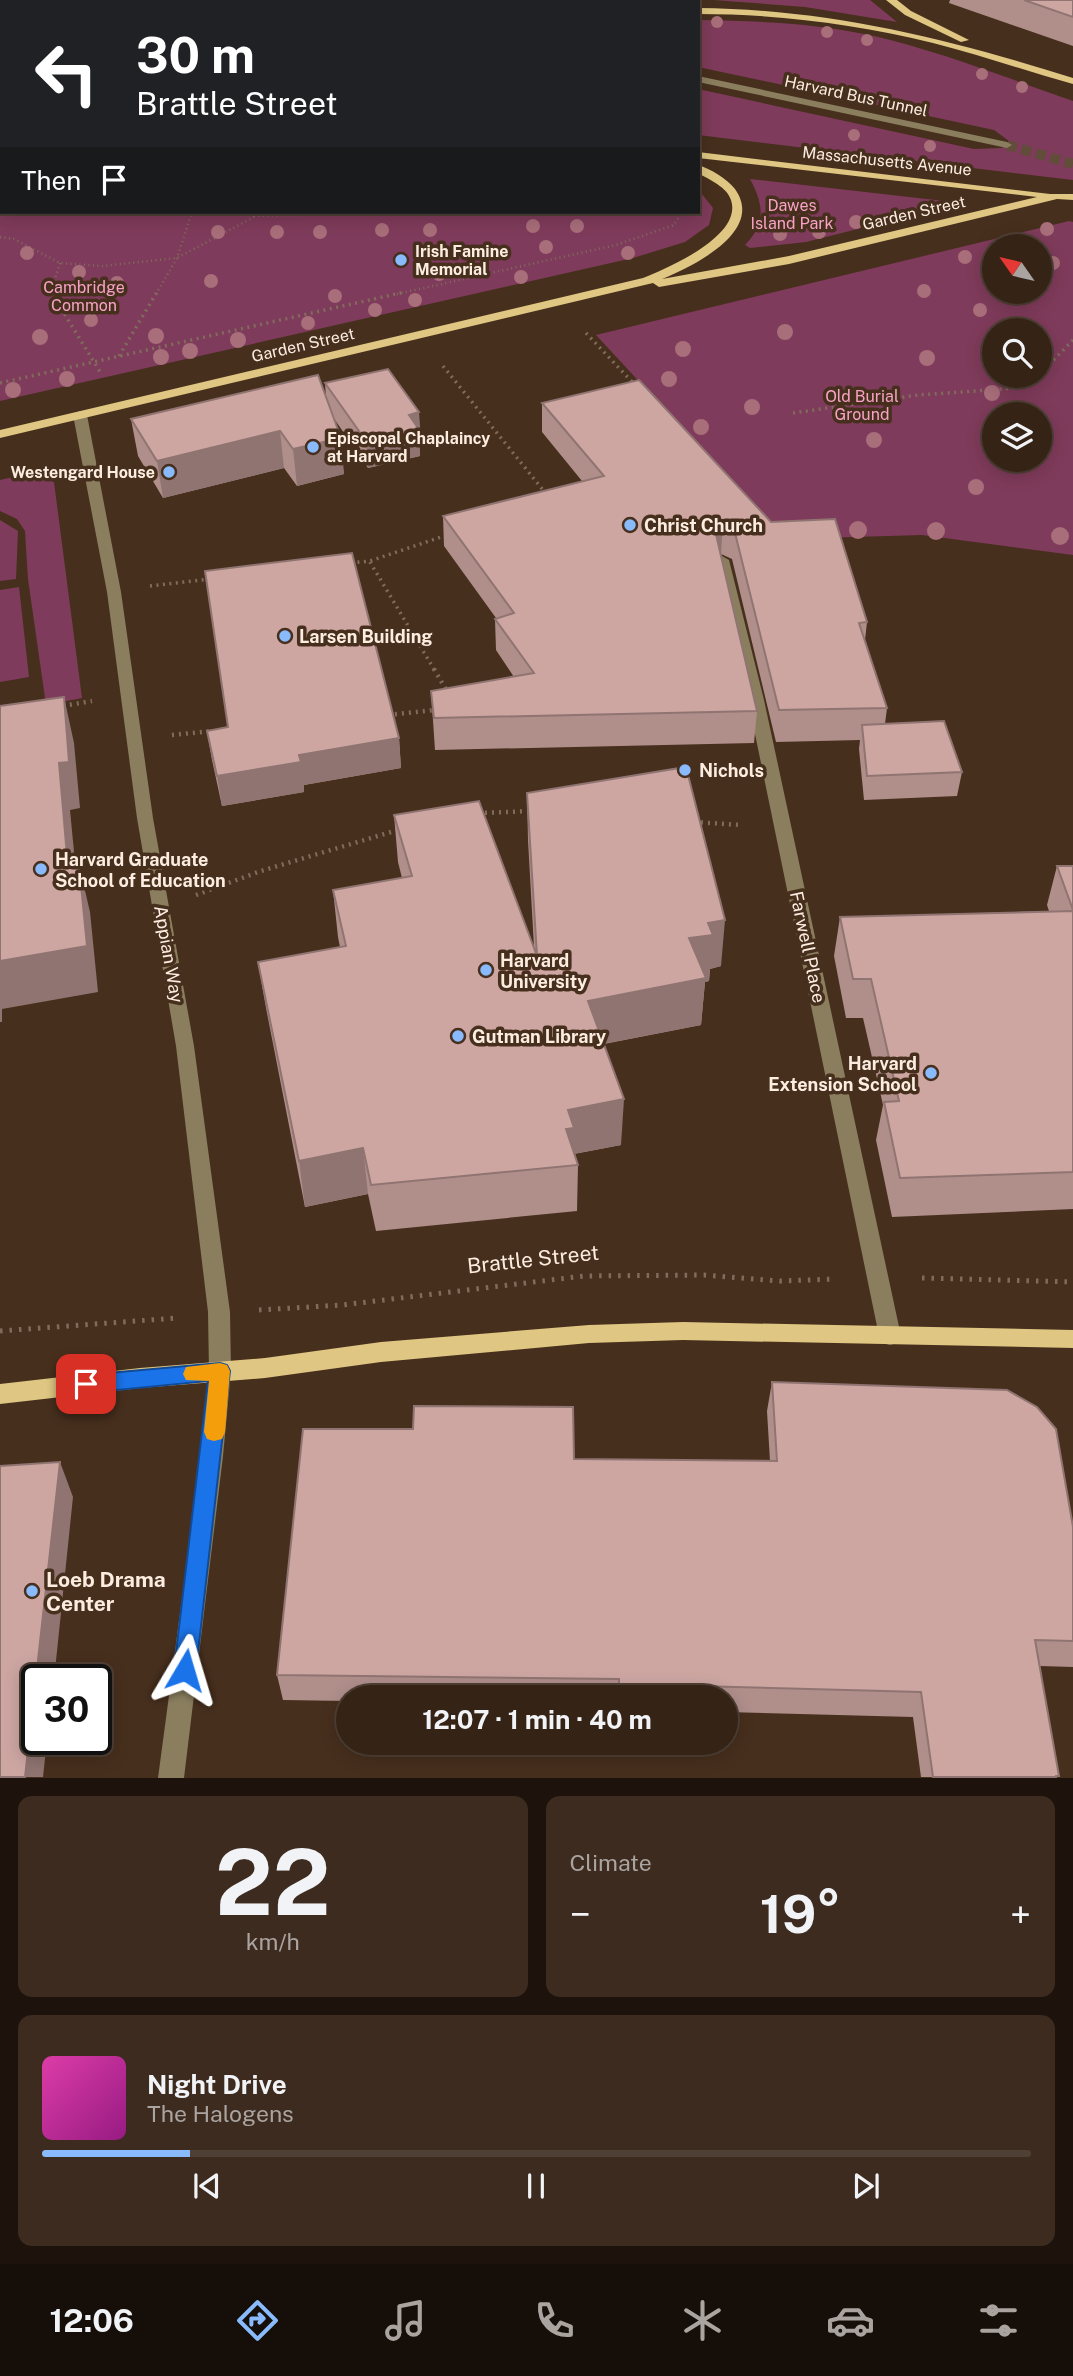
<!DOCTYPE html>
<html lang="en">
<head>
<meta charset="utf-8">
<style>
	body { margin:0; font-family:"Public Sans",sans-serif; background:#3d2b1f; color:#f1f3f6; height:100vh; display:flex; flex-direction:column; font-size:26px; white-space:nowrap }
	* { box-sizing:border-box; margin:0 }
	p { font-size:23px; color:#aaa4a1 }
	.icon { flex:none; width:38px; height:38px; fill:none; stroke:currentColor; stroke-width:2; stroke-linecap:round; stroke-linejoin:round }
	.map { position:relative; height:1778px; overflow:hidden }
	.panel { display:flex; flex-direction:column; gap:18px; padding:18px; background:#1d130c; flex:1 }
	.panel>* { flex:none }
	.guide { position:absolute; left:0px; top:0px; width:700px; height:214px; box-shadow:0 4px 18px #0003,0 0 0 2px #4f4035; background:#202124; color:#fff; overflow:hidden }
	.needle { width:46px; rotate:304deg }
	.tools { position:absolute; left:982px; top:234px; display:grid; gap:14px }
	.tools a { display:grid; place-items:center; width:70px; height:70px; border-radius:50%; background:#352316; box-shadow:0 4px 18px #0003,0 0 0 2px #4f4035; font-size:35px }
	.speed { position:absolute; left:21px; top:1664px; display:flex; gap:14px; font-size:35px; font-weight:700; text-align:center }
	.speed>* { display:grid; place-content:center; width:91px; height:91px; border-radius:50%; background:#352316; box-shadow:0 4px 18px #0003,0 0 0 2px #4f4035; line-height:1 }
	.speed .limit { border:4px solid #111; border-radius:10px; background:#fff; color:#111 }
	.pin { position:absolute; display:grid; place-items:center; width:60px; height:60px; color:#fff; margin:-30px; border-radius:14px; box-shadow:0 4px 10px #0006 }
	.me { position:absolute; width:77px; margin:-38px; rotate:7deg; stroke-linejoin:round; filter:drop-shadow(0 0 5px #0008) }
	.turn { display:flex; align-items:center; gap:24px; height:147px; padding:0 21px; font-size:32px }
	.turn .icon { width:91px; height:91px; stroke-width:2.5 }
	.turn b { display:block; font-size:49px; line-height:60px }
	.then { display:flex; align-items:center; height:66px; padding:0 21px; background:#0003; gap:14px; font-size:26px }
	.big { font-size:52px; font-weight:700; line-height:1.1 }
	.panel .card { flex:1; display:flex; flex-direction:column; justify-content:center; gap:10px; min-width:0; padding:0 24px; border-radius:14px; background:#3d2b1f }
	.panel .dial { align-items:center; gap:0 }
	.dial b { font-size:91px; line-height:1 }
	.song { display:flex; align-items:center; gap:21px }
	.cover { width:84px; height:84px; border-radius:10px; background:linear-gradient(135deg,hsl(320 70% 55%),hsl(310 70% 35%)) }
	.played { height:7px; border-radius:4px; background:linear-gradient(90deg,#89bafc 15%,#4f4035 15%) }
	.keys { display:flex; justify-content:space-around; direction:ltr }
	.heat { display:flex; justify-content:space-between; align-items:center; font-size:38px; direction:ltr }
	.panel .tiles { flex:1; display:grid; gap:18px; grid-template-columns:1fr 1fr }
	.card:last-child { grid-column:span 2 }
	.trip { position:absolute; left:336px; top:1685px; width:402px; height:70px; border-radius:35px; background:#352316; box-shadow:0 4px 18px #0003,0 0 0 2px #4f4035; font-weight:700; line-height:70px; text-align:center }
	.dock { display:flex; height:112px; justify-content:space-around; align-items:center; background:#150e09; color:#aaa4a1 }
	.dock .icon { width:49px; height:49px }
	.dock .on { color:#89bafc }
	.dock b { font-size:32px; color:#f1f3f6 }
	.map>svg:first-child { display:block }
</style>
</head>
<body>
<div class="map">
<svg width="1073" height="1778" viewBox="0 0 1073 1778">
	<rect width="100%" height="100%" fill="#472f1d"/>
	<!-- green -->
	<g fill="#7f3b5b" fill-rule="evenodd">
		<path d="M714,0H870L897,22L805,7Z"/>
		<path d="M698,20C757,21 816,23 874,36C942,52 1007,78 1073,101V180L698,135V89L974,149L1002,148L1009,141L994,130L698,67Z"/>
		<path d="M0,78L2,212H698V189L713,208L709,225L685,242L633,258L0,401Z"/>
		<path d="M750,179L953,202L957,204L806,242L750,248L745,245C766,223 764,205 750,179Z"/>
		<path d="M1069,221L1073,222V555L922,535L785,539L596,335ZM994,247H1040V292H994ZM994,331H1040V376H994ZM994,415H1040V460H994Z"/>
		<path d="M26,474L54,482L82,698L46,705L28,579L25,531L17,519L0,511V480Z"/>
		<path d="M0,520L18,531L16,579L0,581Z"/>
		<path d="M19,587L29,677L0,682V590Z"/>
	</g>
	<g fill="none" stroke-linecap="round" stroke-linejoin="round">
		<!-- minor-tunnel -->
		<path stroke="#624c3a" stroke-width="10" stroke-dasharray="10 5" stroke-linecap="butt" d="M1007,145L1073,164"/>
		<!-- path-far3 -->
		<g stroke="#816c5c" stroke-width="2.5" stroke-dasharray="1 3.5" stroke-linecap="butt">
			<path d="M224,2L226,0"/>
			<path d="M499,2L509,0"/>
			<path d="M227,212L256,216L415,212"/>
			<path d="M0,237L14,239L60,263L102,266L177,258L256,216"/>
			<path d="M50,294L60,263"/>
			<path d="M156,294L177,258L192,212"/>
			<path d="M397,294L616,245L674,225L682,212"/>
		</g>
		<!-- path-far2 -->
		<g stroke="#816c5c" stroke-width="3.5" stroke-dasharray="2 4.5" stroke-linecap="butt">
			<path d="M51,292L102,375"/>
			<path d="M586,333L635,385"/>
			<path d="M119,356L157,292"/>
			<path d="M443,366L547,495"/>
			<path d="M1040,374L1073,340"/>
			<path d="M0,383L405,292"/>
			<path d="M793,413L918,395L1005,389L1028,385L1037,376"/>
			<path d="M370,562L435,671"/>
			<path d="M351,563L370,561L447,535"/>
			<path d="M150,586L211,579"/>
		</g>
		<!-- path-far1 -->
		<g stroke="#816c5c" stroke-width="4.5" stroke-dasharray="2 5" stroke-linecap="butt">
			<path d="M434,669L448,693"/>
			<path d="M63,706L92,701"/>
			<path d="M388,715L435,710"/>
			<path d="M172,735L212,731"/>
			<path d="M478,813L532,811"/>
			<path d="M694,822L740,825"/>
			<path d="M196,895L261,871L401,829"/>
		</g>
		<!-- path -->
		<g stroke="#816c5c" stroke-width="5" stroke-dasharray="2.5 7" stroke-linecap="butt">
			<path d="M922,1278L1073,1282"/>
			<path d="M259,1310L342,1305L584,1276L704,1275L780,1281L836,1279"/>
			<path d="M0,1331L177,1318"/>
		</g>
		<!-- minor -->
		<g fill="#8a7e5e" fill-rule="evenodd">
			<path d="M455,0H466L468,2H457Z"/>
			<path d="M698,76L1007,142L1012,145L1007,148L698,82Z"/>
			<path d="M80,411L87,415L121,592L153,818L194,1046L230,1312L231,1371L223,1456L184,1778H158L201,1456L209,1371L208,1312L176,1046L137,818L107,592L73,415Z"/>
			<path d="M722,556L729,560L764,700L901,1336L898,1343L890,1345L882,1343L879,1336L748,700L715,560Z"/>
		</g>
		<!-- major -->
		<g fill="#dfc682" fill-rule="evenodd">
			<path d="M580,0H598L578,2Z"/>
			<path d="M886,0H897L911,11L969,40L961,42L905,15Z"/>
			<path d="M698,8C828,9 950,39 1073,78V84C1026,71 980,55 933,43C856,24 778,14 698,14Z"/>
			<rect x="0" y="41" width="2" height="6"/>
			<rect x="0" y="59" width="2" height="6"/>
			<path d="M698,152L1050,194H1073V200L1057,199L789,264L659,287L653,283L0,438V430L643,278C668,268 743,236 731,200C727,187 710,180 698,173V165C711,169 726,178 735,189C765,231 694,266 662,279L789,256L1037,197L698,158Z"/>
			<path d="M683,1322L1073,1330V1348L683,1340L589,1343L381,1362L265,1378L140,1388L0,1404V1384L140,1368L265,1358L381,1342L589,1325Z"/>
		</g>
	</g>
	<!-- trees -->
	<g fill="#a86e7a">
		<circle cx="717" cy="22" r="6"/>
		<circle cx="827" cy="32" r="6"/>
		<circle cx="867" cy="40" r="6"/>
		<circle cx="982" cy="74" r="6"/>
		<circle cx="1022" cy="87" r="6"/>
		<circle cx="854" cy="135" r="6"/>
		<circle cx="930" cy="146" r="6"/>
		<circle cx="856" cy="222" r="7"/>
		<circle cx="533" cy="226" r="7"/>
		<circle cx="577" cy="226" r="7"/>
		<circle cx="1047" cy="229" r="7"/>
		<circle cx="382" cy="230" r="7"/>
		<circle cx="430" cy="230" r="7"/>
		<circle cx="218" cy="232" r="7"/>
		<circle cx="277" cy="232" r="7"/>
		<circle cx="320" cy="232" r="7"/>
		<circle cx="819" cy="232" r="7"/>
		<circle cx="780" cy="234" r="7"/>
		<circle cx="546" cy="247" r="7"/>
		<circle cx="27" cy="253" r="7"/>
		<circle cx="628" cy="253" r="7"/>
		<circle cx="965" cy="257" r="7"/>
		<circle cx="1053" cy="263" r="7"/>
		<circle cx="79" cy="272" r="7"/>
		<circle cx="439" cy="274" r="7"/>
		<circle cx="521" cy="277" r="7"/>
		<circle cx="211" cy="281" r="7"/>
		<circle cx="117" cy="283" r="7"/>
		<circle cx="924" cy="291" r="7"/>
		<circle cx="335" cy="296" r="7"/>
		<circle cx="415" cy="300" r="7"/>
		<circle cx="375" cy="310" r="7"/>
		<circle cx="980" cy="310" r="7"/>
		<circle cx="91" cy="320" r="7"/>
		<circle cx="308" cy="323" r="7"/>
		<circle cx="785" cy="332" r="8"/>
		<circle cx="156" cy="336" r="8"/>
		<circle cx="40" cy="337" r="8"/>
		<circle cx="238" cy="340" r="8"/>
		<circle cx="683" cy="349" r="8"/>
		<circle cx="190" cy="351" r="8"/>
		<circle cx="161" cy="357" r="8"/>
		<circle cx="927" cy="358" r="8"/>
		<circle cx="67" cy="379" r="8"/>
		<circle cx="669" cy="379" r="8"/>
		<circle cx="13" cy="390" r="8"/>
		<circle cx="992" cy="393" r="8"/>
		<circle cx="752" cy="407" r="8"/>
		<circle cx="701" cy="427" r="8"/>
		<circle cx="874" cy="440" r="8"/>
		<circle cx="976" cy="487" r="8"/>
		<circle cx="858" cy="530" r="9"/>
		<circle cx="936" cy="531" r="9"/>
		<circle cx="1060" cy="536" r="9"/>
	</g>
	<!-- wall -->
	<g fill="#b08f8b">
		<path d="M0,0H185L183,2H2V23H0Z"/>
		<path d="M950,0H1073V46L949,3Z"/>
		<path d="M325,383L421,439L419,440L420,456L368,468L335,420L344,474L297,486L284,468L163,498L138,456L131,419L326,398Z"/>
		<path d="M542,403L771,522L867,622L865,640L887,708L885,724L962,772L957,796L864,800L859,749L860,740L776,742L732,559L721,554L757,711L754,743L435,750L431,691L514,677L496,650L495,619L496,618L444,546L443,516L582,481L542,432Z"/>
		<path d="M207,731L399,738L401,768L304,785V792L222,806L212,760Z"/>
		<path d="M527,793L721,966L710,969L709,981L705,982L701,1025L604,1044L621,1145L574,1154L578,1165L577,1211L376,1231L368,1194L305,1207L266,1008L258,962L340,947L338,937L333,890L402,878L398,862L394,815L534,947L528,840Z"/>
		<path d="M1057,866H1073V1209L892,1217L876,1140L883,1105L863,1018H846L834,956L840,917L1049,911L1047,905Z"/>
		<path d="M772,1382L1073,1527V1667L1040,1666L1058,1777H921L913,1717L726,1712V1698H348V1701L283,1700L277,1675L574,1459L770,1461L767,1411Z"/>
	</g>
	<!-- shaded-wall -->
	<g fill="#907471">
		<path d="M119,0H130V2H117Z"/>
		<path d="M143,0H185L183,2H143Z"/>
		<path d="M419,412L421,439L419,440L420,456L368,468L366,441L409,415Z"/>
		<path d="M280,431L284,468L163,498L157,461Z"/>
		<path d="M341,438L344,474L297,486L293,449Z"/>
		<path d="M723,523L721,554L715,530Z"/>
		<path d="M64,697L74,743L80,808L70,810L80,914L68,867L59,763Z"/>
		<path d="M399,738L401,768L304,785V792L222,806L217,776L299,755Z"/>
		<path d="M79,865L90,912L98,992L2,1009V1022H0V961Z"/>
		<path d="M725,920L721,966L710,969L709,981L705,982L701,1025L587,1047L588,1001L689,938L708,923Z"/>
		<path d="M624,1099L621,1145L573,1154L566,1129L568,1110Z"/>
		<path d="M363,1148L368,1194L305,1207L299,1161Z"/>
		<path d="M60,1462L73,1497L54,1680H37V1740H47L43,1777H25Z"/>
	</g>
	<!-- building -->
	<g fill="#cda6a2" stroke="#907471" stroke-width="2">
		<path d="M101,0H119L117,2Z"/>
		<path d="M1024,0H1073V17Z"/>
		<path d="M388,369L419,412L409,415L418,428L366,441L325,383Z"/>
		<path d="M318,375L341,438L293,449L280,431L157,461L131,419Z"/>
		<path d="M639,380L771,522L835,519L867,622L859,623L887,708L779,710L734,529L723,523L715,530L757,711L434,718L431,691L534,673L495,619L514,613L443,516L604,476L542,403Z"/>
		<path d="M352,553L399,738L299,755L301,762L217,776L207,731L228,727L205,571Z"/>
		<path d="M64,697L69,762L59,763L68,867L79,865L87,946L0,961V706Z"/>
		<path d="M944,721L962,772L867,776L862,725Z"/>
		<path d="M686,767L725,920L708,923L713,935L689,938L706,978L588,1001L624,1099L568,1110L574,1128L566,1129L578,1165L371,1185L363,1148L299,1161L258,962L346,946L333,890L412,876L394,815L479,801L537,956L527,793Z"/>
		<path d="M1057,866H1073V910Z"/>
		<path d="M1073,911V1172L900,1178L884,1102L899,1101L871,979H853L840,917Z"/>
		<path d="M772,1382L1007,1390L1037,1407L1056,1429L1073,1527V1641L1035,1640L1059,1776H1056V1777H933L921,1692L619,1684V1679L277,1675L303,1429H413L414,1406L573,1407L574,1459L777,1461Z"/>
		<path d="M60,1462L25,1777H0V1466Z"/>
	</g>
	<!-- route -->
	<path fill="#1a73e8" stroke="#114b97" stroke-width="2" d="M220,1363L227,1365L230,1371L196,1670L193,1678L185,1682L177,1678L174,1670L208,1381L86,1393L79,1391L76,1384L79,1378L86,1375Z"/>
	<!-- slow -->
	<path fill="#f59e0b" d="M220,1363L227,1365L230,1371L225,1432L222,1439L214,1441L207,1439L204,1432L209,1381L186,1380L183,1374L186,1367Z"/>
	<!-- markers -->
	<g fill="#89bafc" stroke="#472f1d" stroke-width="2.5">
		<circle cx="401" cy="260" r="7"/>
		<circle cx="313" cy="447" r="7"/>
		<circle cx="169" cy="472" r="7"/>
		<circle cx="630" cy="525" r="7"/>
		<circle cx="285" cy="636" r="7"/>
		<circle cx="685" cy="770" r="7"/>
		<circle cx="41" cy="869" r="7"/>
		<circle cx="486" cy="970" r="7"/>
		<circle cx="458" cy="1036" r="7"/>
		<circle cx="931" cy="1073" r="7"/>
		<circle cx="32" cy="1591" r="7"/>
	</g>
	<g text-anchor="middle" dominant-baseline="central" stroke-width="7" stroke-linejoin="round" paint-order="stroke">
		<!-- far-street labels -->
		<g font-size="16" fill="#fdede1" stroke="#472f1d">
			<text transform="translate(856 96) rotate(12)">Harvard Bus Tunnel</text>
			<text transform="translate(887 161) rotate(6)">Massachusetts Avenue</text>
			<text transform="translate(914 213) rotate(-13)">Garden Street</text>
			<text transform="translate(303 345) rotate(-13)">Garden Street</text>
		</g>
		<!-- far-park labels -->
		<g font-size="16" fill="#f7a2c6" stroke="#472f1d">
			<text x="792" y="205">Dawes<tspan x="792" dy="18">Island Park</tspan></text>
			<text x="84" y="287">Cambridge<tspan x="84" dy="18">Common</tspan></text>
			<text x="862" y="396">Old Burial<tspan x="862" dy="18">Ground</tspan></text>
		</g>
		<!-- far-poi labels -->
		<g font-size="16" font-weight="bold" fill="#fdede1" stroke="#472f1d" text-anchor="start">
			<text x="415" y="251">Irish Famine<tspan x="415" dy="18">Memorial</tspan></text>
			<text x="327" y="438">Episcopal Chaplaincy<tspan x="327" dy="18">at Harvard</tspan></text>
			<text x="155" y="472" text-anchor="end">Westengard House</text>
		</g>
		<!-- poi labels -->
		<g font-size="18" font-weight="bold" fill="#fdede1" stroke="#472f1d" text-anchor="start">
			<text x="644" y="525">Christ Church</text>
			<text x="299" y="636">Larsen Building</text>
			<text x="699" y="770">Nichols</text>
			<text x="55" y="859">Harvard Graduate<tspan x="55" dy="21">School of Education</tspan></text>
			<text x="500" y="960">Harvard<tspan x="500" dy="21">University</tspan></text>
			<text x="472" y="1036">Gutman Library</text>
			<text x="917" y="1063" text-anchor="end">Harvard<tspan x="917" dy="21">Extension School</tspan></text>
		</g>
		<!-- street labels -->
		<g font-size="18" fill="#fdede1" stroke="#472f1d">
			<text transform="translate(808 947) rotate(78)">Farwell Place</text>
			<text transform="translate(169 954) rotate(80)">Appian Way</text>
		</g>
		<!-- near-street labels -->
		<g font-size="21" fill="#fdede1" stroke="#472f1d">
			<text transform="translate(533 1259) rotate(-6)">Brattle Street</text>
		</g>
		<!-- near-poi labels -->
		<g font-size="21" font-weight="bold" fill="#fdede1" stroke="#472f1d" text-anchor="start">
			<text x="46" y="1579">Loeb Drama<tspan x="46" dy="24">Center</tspan></text>
		</g>
	</g>
</svg>
<div class="tools">
<a><svg class="needle" viewBox="-14 -14 28 28"><path d="M0-13l5 13h-10z" fill="#e53935"/><path d="M0 13l5-13h-10z" fill="#aaa4a1"/></svg></a>
<a><svg class="icon" aria-label="search" viewBox="0 0 24 24"><circle cx="10" cy="10" r="6"/><path d="M15 15l6 6"/></svg></a>
<a><svg class="icon" aria-label="layers" viewBox="0 0 24 24"><path d="M12 4l9 5-9 5-9-5zM3 14l9 5 9-5"/></svg></a>
</div>
<div class="speed"><div class="limit">30</div></div>
<div class="pin" style="left:86px;top:1384px;background:#d93025"><svg class="icon" aria-label="arrive" viewBox="0 0 24 24"><path d="M6 21V4h12l-3 4 3 4H6"/></svg></div>
<svg class="me" style="left:185px;top:1670px" viewBox="-20 -20 40 40"><path d="M0-17L14 15 0 8-14 15z" fill="#1a73e8" stroke="#fff" stroke-width="4"/></svg>
<div class="trip">12:07 · 1 min · 40 m</div>
<div class="guide">
<div class="turn"><svg class="icon" aria-label="left" viewBox="0 0 24 24"><path d="M17 20v-9H6M10 6l-5 5 5 5"/></svg><div><b>30 m</b>Brattle Street</div></div>
<div class="then">Then<svg class="icon" aria-label="arrive" viewBox="0 0 24 24"><path d="M6 21V4h12l-3 4 3 4H6"/></svg></div>
</div>
</div>
<section class="panel">
<div class="tiles">
<div class="card dial"><b>22</b><p>km/h</p></div>
<div class="card"><p>Climate</p>
<div class="heat"><a>−</a><b class="big">19°</b><a>+</a></div>
</div>
<div class="card">
<div class="song"><i class="cover"></i><div><b>Night Drive</b><p>The Halogens</p></div></div>
<div class="played"></div>
<div class="keys"><svg class="icon" aria-label="previous" viewBox="0 0 24 24"><path d="M18 5L8 12l10 7zM5 5v14"/></svg><svg class="icon" aria-label="pause" viewBox="0 0 24 24"><path d="M8 5v14M16 5v14"/></svg><svg class="icon" aria-label="next" viewBox="0 0 24 24"><path d="M6 5l10 7-10 7zM19 5v14"/></svg></div>
</div>
</div>
</section>
<nav class="dock">
<b>12:06</b>
<svg class="icon on" aria-label="directions" viewBox="0 0 24 24"><path d="M12 3l9 9-9 9-9-9zM9 14v-3h6M13 9l2 2-2 2"/></svg>
<svg class="icon" aria-label="music" viewBox="0 0 24 24"><path d="M9 18V5l10-2v13"/><circle cx="6" cy="18" r="3"/><circle cx="16" cy="16" r="3"/></svg>
<svg class="icon" aria-label="phone" viewBox="0 0 24 24"><path d="M5 4h4l2 5-3 2q2 4 5 5l2-3 5 2v4C11 20 4 13 5 4z"/></svg>
<svg class="icon" aria-label="climate" viewBox="0 0 24 24"><path d="M12 3v18M4 7l16 10M4 17L20 7"/></svg>
<svg class="icon" aria-label="car" viewBox="0 0 24 24"><path d="M5 17H2v-5l4-1 3-4h7l3 4 3 1v5h-3M9 17h6M6 11h13"/><circle cx="7" cy="17" r="2"/><circle cx="17" cy="17" r="2"/></svg>
<svg class="icon" aria-label="filters" viewBox="0 0 24 24"><path d="M4 7h16M4 17h16"/><circle cx="9" cy="7" r="2"/><circle cx="15" cy="17" r="2"/></svg>
</nav>
</body>
</html>
